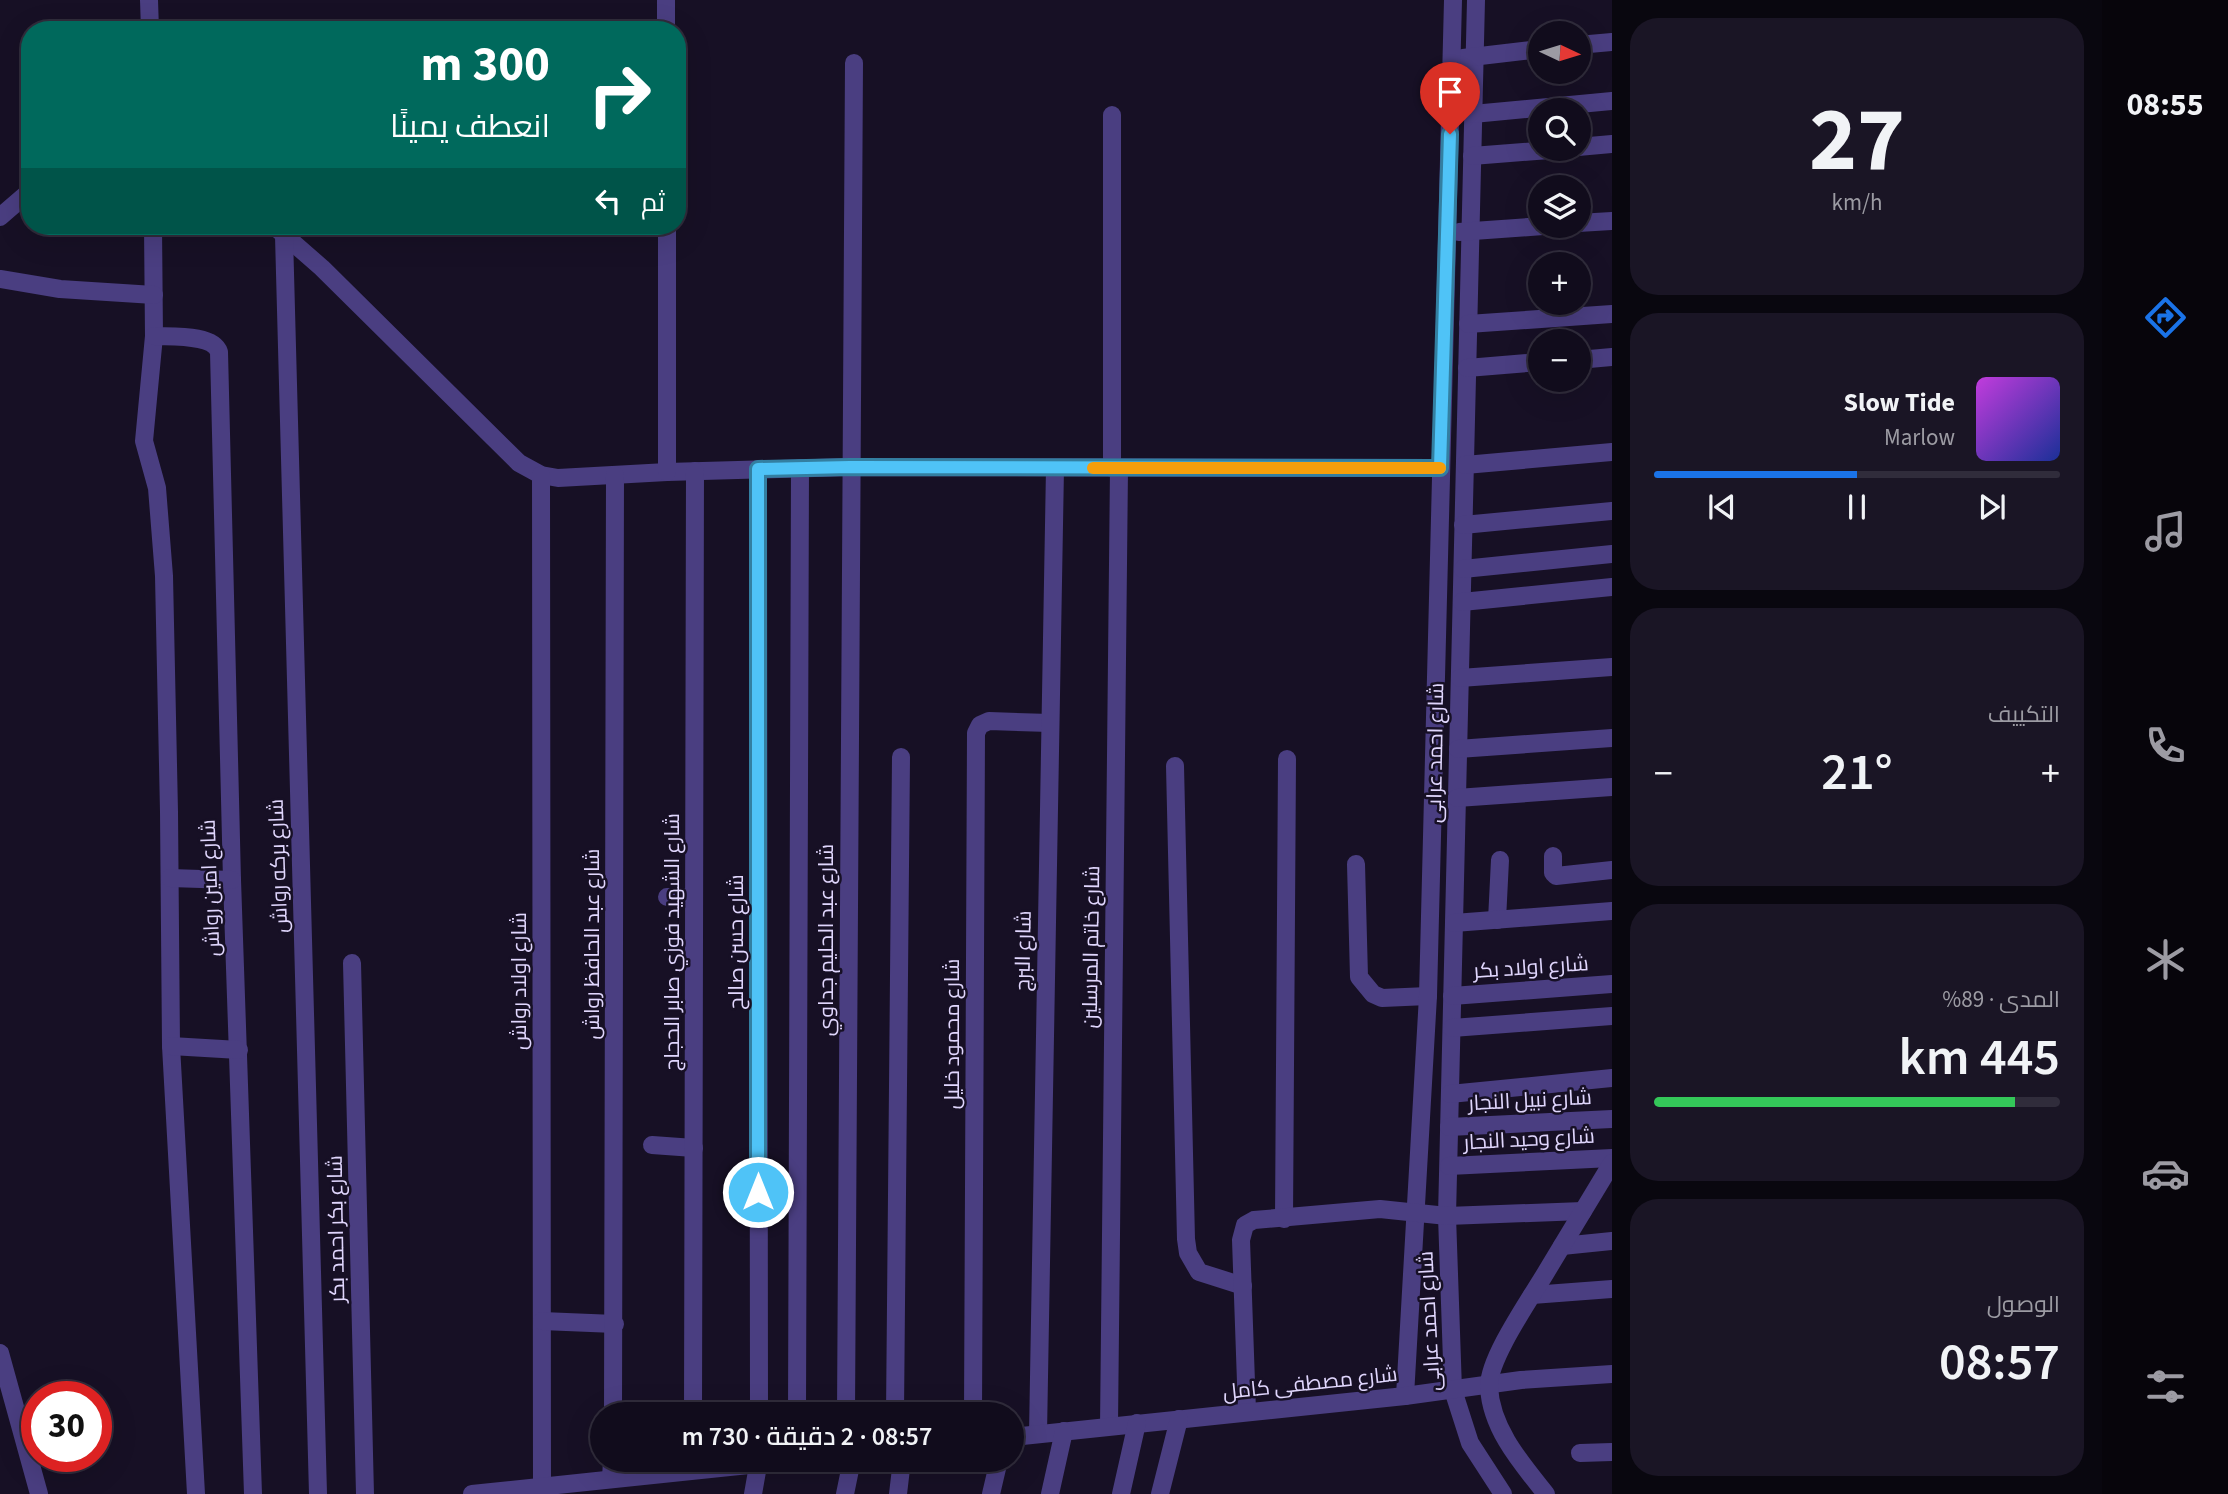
<!DOCTYPE html>
<html lang="ar">
<head>
<meta charset="utf-8">
<style>
	body { margin:0; font-family:"Source Sans 3",Cairo,sans-serif; background:#1a1525; color:#f1f3f6; direction:rtl; height:100vh; display:flex; flex-direction:column; font-size:26px; white-space:nowrap }
	* { box-sizing:border-box; margin:0 }
	p { font-size:23px; color:#9c9ba3 }
	.icon { flex:none; width:38px; height:38px; fill:none; stroke:currentColor; stroke-width:2; stroke-linecap:round; stroke-linejoin:round }
	.map { position:relative; flex:1; overflow:hidden; direction:ltr }
	.side { display:flex; flex-direction:column; gap:18px; padding:18px; background:#09070f; width:490px }
	.side>* { flex:none }
	.guide { position:absolute; left:21px; top:21px; width:665px; height:214px; border-radius:28px; box-shadow:0 7px 28px #0002,0 0 0 2px #302c3b; direction:rtl; background:#00695c; color:#fff; overflow:hidden }
	.needle { width:46px; rotate:94deg }
	.buttons { position:absolute; left:1528px; top:21px; display:grid; gap:14px }
	.buttons a { display:grid; place-items:center; width:63px; height:63px; border-radius:50%; background:#110c1c; box-shadow:0 7px 28px #0002,0 0 0 2px #302c3b; font-size:35px }
	.speed { position:absolute; left:21px; top:1381px; display:flex; gap:14px; font-size:35px; font-weight:700; text-align:center }
	.speed>* { display:grid; place-content:center; width:91px; height:91px; border-radius:50%; background:#110c1c; box-shadow:0 7px 28px #0002,0 0 0 2px #302c3b; line-height:1 }
	.speed .limit { border:10px solid #d22; background:#fff; color:#111 }
	.pin { position:absolute; display:grid; place-items:center; width:60px; height:60px; color:#fff; margin:-72px -30px; border-radius:50% 50% 50% 0; rotate:-45deg; box-shadow:0 0 7px #0007 }
	.pin .icon { rotate:45deg }
	.me { position:absolute; width:77px; margin:-38px; rotate:0deg; stroke-linejoin:round; filter:drop-shadow(0 0 5px #0008) }
	.turn { display:flex; align-items:center; gap:24px; height:147px; padding:0 21px; font-size:32px }
	.turn .icon { width:91px; height:91px; stroke-width:2.5 }
	.turn b { display:block; font-size:49px; line-height:60px }
	.then { display:flex; align-items:center; height:66px; padding:0 21px; background:#0003; gap:14px; font-size:26px }
	.big { font-size:52px; font-weight:600; line-height:1.1 }
	.side .card { flex:1; display:flex; flex-direction:column; justify-content:center; gap:10px; min-width:0; padding:0 24px; border-radius:28px; background:#1a1525 }
	.side .dial { align-items:center; gap:0 }
	.dial b { font-size:91px; line-height:1 }
	.song { display:flex; align-items:center; gap:21px }
	.cover { width:84px; height:84px; border-radius:10px; background:linear-gradient(135deg,hsl(290 70% 55%),hsl(230 70% 35%)) }
	.played { height:7px; border-radius:4px; background:linear-gradient(90deg,#1a73e8 50%,#302c3b 50%) }
	.keys { display:flex; justify-content:space-around; direction:ltr }
	.heat { display:flex; justify-content:space-between; align-items:center; font-size:38px; direction:ltr }
	.charge { height:10px; border-radius:5px; background:linear-gradient(90deg,#34c759 89%,#302c3b 0) }
	.trip { position:absolute; left:590px; top:1402px; width:434px; height:70px; border-radius:35px; background:#110c1c; box-shadow:0 7px 28px #0002,0 0 0 2px #302c3b; font-weight:600; line-height:70px; text-align:center; direction:rtl }
	main { display:flex; flex:1; min-height:0 }
	.dock { display:flex; flex-direction:column; width:126px; justify-content:space-around; align-items:center; background:#07050b; color:#9c9ba3 }
	.dock .icon { width:49px; height:49px }
	.dock .active { color:#1a73e8 }
	.dock b { font-size:32px; color:#f1f3f6 }
	.map>svg:first-child { display:block }
</style>
</head>
<body>
<main>
<nav class="dock">
<b>08:55</b>
<svg class="icon active" aria-label="directions" viewBox="0 0 24 24"><path d="M12 3l9 9-9 9-9-9zM9 14v-3h6M13 9l2 2-2 2"/></svg>
<svg class="icon" aria-label="music" viewBox="0 0 24 24"><path d="M9 18V5l10-2v13"/><circle cx="6" cy="18" r="3"/><circle cx="16" cy="16" r="3"/></svg>
<svg class="icon" aria-label="phone" viewBox="0 0 24 24"><path d="M5 4h4l2 5-3 2q2 4 5 5l2-3 5 2v4C11 20 4 13 5 4z"/></svg>
<svg class="icon" aria-label="climate" viewBox="0 0 24 24"><path d="M12 3v18M4 7l16 10M4 17L20 7"/></svg>
<svg class="icon" aria-label="car" viewBox="0 0 24 24"><path d="M5 17H2v-5l4-1 3-4h7l3 4 3 1v5h-3M9 17h6M6 11h13"/><circle cx="7" cy="17" r="2"/><circle cx="17" cy="17" r="2"/></svg>
<svg class="icon" aria-label="filters" viewBox="0 0 24 24"><path d="M4 7h16M4 17h16"/><circle cx="9" cy="7" r="2"/><circle cx="15" cy="17" r="2"/></svg>
</nav>
<section class="side">
<div class="card dial"><b>27</b><p>km/h</p></div>
<div class="card">
<div class="song"><i class="cover"></i><div><b>Slow Tide</b><p>Marlow</p></div></div>
<div class="played"></div>
<div class="keys"><svg class="icon" aria-label="previous" viewBox="0 0 24 24"><path d="M18 5L8 12l10 7zM5 5v14"/></svg><svg class="icon" aria-label="pause" viewBox="0 0 24 24"><path d="M8 5v14M16 5v14"/></svg><svg class="icon" aria-label="next" viewBox="0 0 24 24"><path d="M6 5l10 7-10 7zM19 5v14"/></svg></div>
</div>
<div class="card"><p>التكييف</p>
<div class="heat"><a>−</a><b class="big">21°</b><a>+</a></div>
</div>
<div class="card"><p>المدى · 89%</p><b class="big">445 km</b><div class="charge"></div></div>
<div class="card"><p>الوصول</p><b class="big">08:57</b></div>
</section>
<div class="map">
<svg width="1612" height="1494" viewBox="0 0 1612 1494">
	<rect width="100%" height="100%" fill="#171025"/>
	<g fill="none" stroke-linecap="round" stroke-linejoin="round">
		<!-- minor -->
		<g stroke="#4a3e81" stroke-width="18">
			<path d="M149,0L150,30"/>
			<path d="M666,0V30"/>
			<path d="M1476,0L1447,1216L1453,1390L1470,1443L1503,1494"/>
			<path d="M1578,45L1612,42"/>
			<path d="M1463,58L1540,49"/>
			<path d="M1473,114L1612,101"/>
			<path d="M1578,147L1612,144"/>
			<path d="M1472,156L1562,149"/>
			<path d="M0,217L30,191"/>
			<path d="M1578,223L1612,221"/>
			<path d="M153,226L154,336L144,441L157,488L164,576L169,812L171,1046L196,1494"/>
			<path d="M274,226L322,268L519,463L541,475L558,478L667,472L850,467L1440,468"/>
			<path d="M667,226V472"/>
			<path d="M1459,232L1543,226"/>
			<path d="M284,236L318,1494"/>
			<path d="M0,279L60,289L154,295"/>
			<path d="M1468,324L1612,314"/>
			<path d="M154,336C172,337 213,334 219,352L232,880L253,1494"/>
			<path d="M1578,360L1612,357"/>
			<path d="M1467,368L1540,362"/>
			<path d="M1465,465L1612,452"/>
			<path d="M1112,468V115"/>
			<path d="M758,469L759,1414"/>
			<path d="M541,475L542,1487"/>
			<path d="M1463,525L1612,511"/>
			<path d="M1463,569L1612,554"/>
			<path d="M1462,602L1612,587"/>
			<path d="M1460,678L1612,667"/>
			<path d="M1458,749L1612,738"/>
			<path d="M1175,766L1186,1239L1188,1253L1199,1272L1243,1286"/>
			<path d="M1457,798L1612,787"/>
			<path d="M1553,856V873L1556,876L1612,870"/>
			<path d="M1356,864L1359,977L1373,994L1382,998L1428,996"/>
			<path d="M170,878L232,880"/>
			<path d="M667,897L694,898"/>
			<path d="M1497,920L1500,860"/>
			<path d="M1454,923L1612,911"/>
			<path d="M352,963L365,1494"/>
			<path d="M1452,996L1612,984"/>
			<path d="M1452,1028L1612,1016"/>
			<path d="M171,1046L239,1050"/>
			<path d="M1450,1094L1612,1078"/>
			<path d="M1449,1127L1612,1119"/>
			<path d="M652,1145L694,1148"/>
			<path d="M1449,1166L1612,1158"/>
			<path d="M1284,1219L1287,759"/>
			<path d="M1562,1246L1612,1241"/>
			<path d="M1532,1295L1612,1289"/>
			<path d="M542,1321L615,1324"/>
			<path d="M0,1353L39,1494"/>
			<path d="M1405,1396L1428,996L1453,0"/>
			<path d="M1247,1411L1241,1240L1245,1225L1254,1220L1380,1209L1447,1216L1583,1211"/>
			<path d="M613,1414L615,475"/>
			<path d="M693,1414L695,471"/>
			<path d="M797,1414L800,468"/>
			<path d="M846,1414L854,63"/>
			<path d="M895,1414L901,757"/>
			<path d="M973,1414L976,733L980,725L989,721L1050,723"/>
			<path d="M1109,1426L1119,468"/>
			<path d="M1038,1434L1055,468"/>
			<path d="M1012,1437L1405,1396L1521,1380L1612,1374"/>
			<path d="M1580,1453L1612,1452"/>
			<path d="M611,1479L612,1460"/>
			<path d="M472,1494L796,1460"/>
			<path d="M753,1494L759,1460"/>
			<path d="M845,1494L852,1460"/>
			<path d="M898,1494L902,1460"/>
			<path d="M991,1494L999,1460"/>
			<path d="M1050,1494L1064,1431"/>
			<path d="M1121,1494L1137,1423"/>
			<path d="M1160,1494L1179,1419"/>
			<path d="M1546,1494C1522,1464 1491,1429 1489,1387C1488,1358 1533,1295 1548,1269C1570,1233 1591,1198 1612,1163"/>
		</g>
	</g>
	<g fill="none" stroke-linecap="round" stroke-linejoin="round">
		<!-- route casing -->
		<g stroke="#337fa1" stroke-width="18">
			<path id="route" d="M758,1192V469L850,467L1440,468L1450,134"/>
		</g>
		<!-- route -->
		<use href="#route" stroke="#4fc3f7" stroke-width="12"/>
		<!-- slow -->
		<path stroke="#f59e0b" stroke-width="12" d="M1093,468H1440"/>
	</g>
	<g text-anchor="middle" dominant-baseline="central" stroke-width="5" stroke-linejoin="round" paint-order="stroke">
		<!-- street labels -->
		<g font-size="21" fill="#e0d6fd" stroke="#171025">
			<text transform="translate(1435 753) rotate(-89)">شارع احمد عرابى</text>
			<text transform="translate(278 866) rotate(-92)">شارع بركه رواش</text>
			<text transform="translate(210 888) rotate(-92)">شارع امين رواش</text>
			<text transform="translate(826 940) rotate(-90)">شارع عبد الحليم جداوي</text>
			<text transform="translate(672 942) rotate(-90)">شارع الشهيد فوزي صابر الحجاج</text>
			<text transform="translate(736 942) rotate(-90)">شارع حسن صالح</text>
			<text transform="translate(592 944) rotate(-90)">شارع عبد الحافظ رواش</text>
			<text transform="translate(1091 947) rotate(-89)">شارع خاتم المرسلين</text>
			<text transform="translate(1023 951) rotate(-89)">شارع البرج</text>
			<text transform="translate(1531 967) rotate(-4)">شارع اولاد بكر</text>
			<text transform="translate(519 981) rotate(-90)">شارع اولاد رواش</text>
			<text transform="translate(952 1034) rotate(-90)">شارع محمود خليل</text>
			<text transform="translate(1530 1100) rotate(-3)">شارع نبيل النجار</text>
			<text transform="translate(1529 1139) rotate(-3)">شارع وحيد النجار</text>
			<text transform="translate(336 1229) rotate(-91)">شارع بكر احمد بكر</text>
			<text transform="translate(1429 1321) rotate(-93)">شارع احمد عرابى</text>
			<text transform="translate(1310 1383) rotate(-6)">شارع مصطفى كامل</text>
		</g>
	</g>
</svg>
<div class="buttons">
<a><svg class="needle" viewBox="-14 -14 28 28"><path d="M0-13l5 13h-10z" fill="#e53935"/><path d="M0 13l5-13h-10z" fill="#9c9ba3"/></svg></a>
<a><svg class="icon" aria-label="search" viewBox="0 0 24 24"><circle cx="10" cy="10" r="6"/><path d="M15 15l6 6"/></svg></a>
<a><svg class="icon" aria-label="layers" viewBox="0 0 24 24"><path d="M12 4l9 5-9 5-9-5zM3 14l9 5 9-5"/></svg></a>
<a>+</a>
<a>−</a>
</div>
<div class="speed"><div class="limit">30</div></div>
<div class="pin" style="left:1450px;top:134px;background:#d93025"><svg class="icon" aria-label="arrive" viewBox="0 0 24 24"><path d="M6 21V4h12l-3 4 3 4H6"/></svg></div>
<svg class="me" style="left:758px;top:1192px" viewBox="-20 -20 40 40"><circle r="17" fill="#4fc3f7" stroke="#fff" stroke-width="3"/><path d="M0-11L8 9 0 5-8 9z" fill="#fff"/></svg>
<div class="trip">08:57 · 2 دقيقة · 730 m</div>
<div class="guide">
<div class="turn"><svg class="icon" aria-label="right" viewBox="0 0 24 24"><path d="M7 20v-9h11M14 6l5 5-5 5"/></svg><div><b>300 m</b>انعطف يمينًا</div></div>
<div class="then">ثم<svg class="icon" aria-label="left" viewBox="0 0 24 24"><path d="M17 20v-9H6M10 6l-5 5 5 5"/></svg></div>
</div>
</div>
</main>
</body>
</html>
